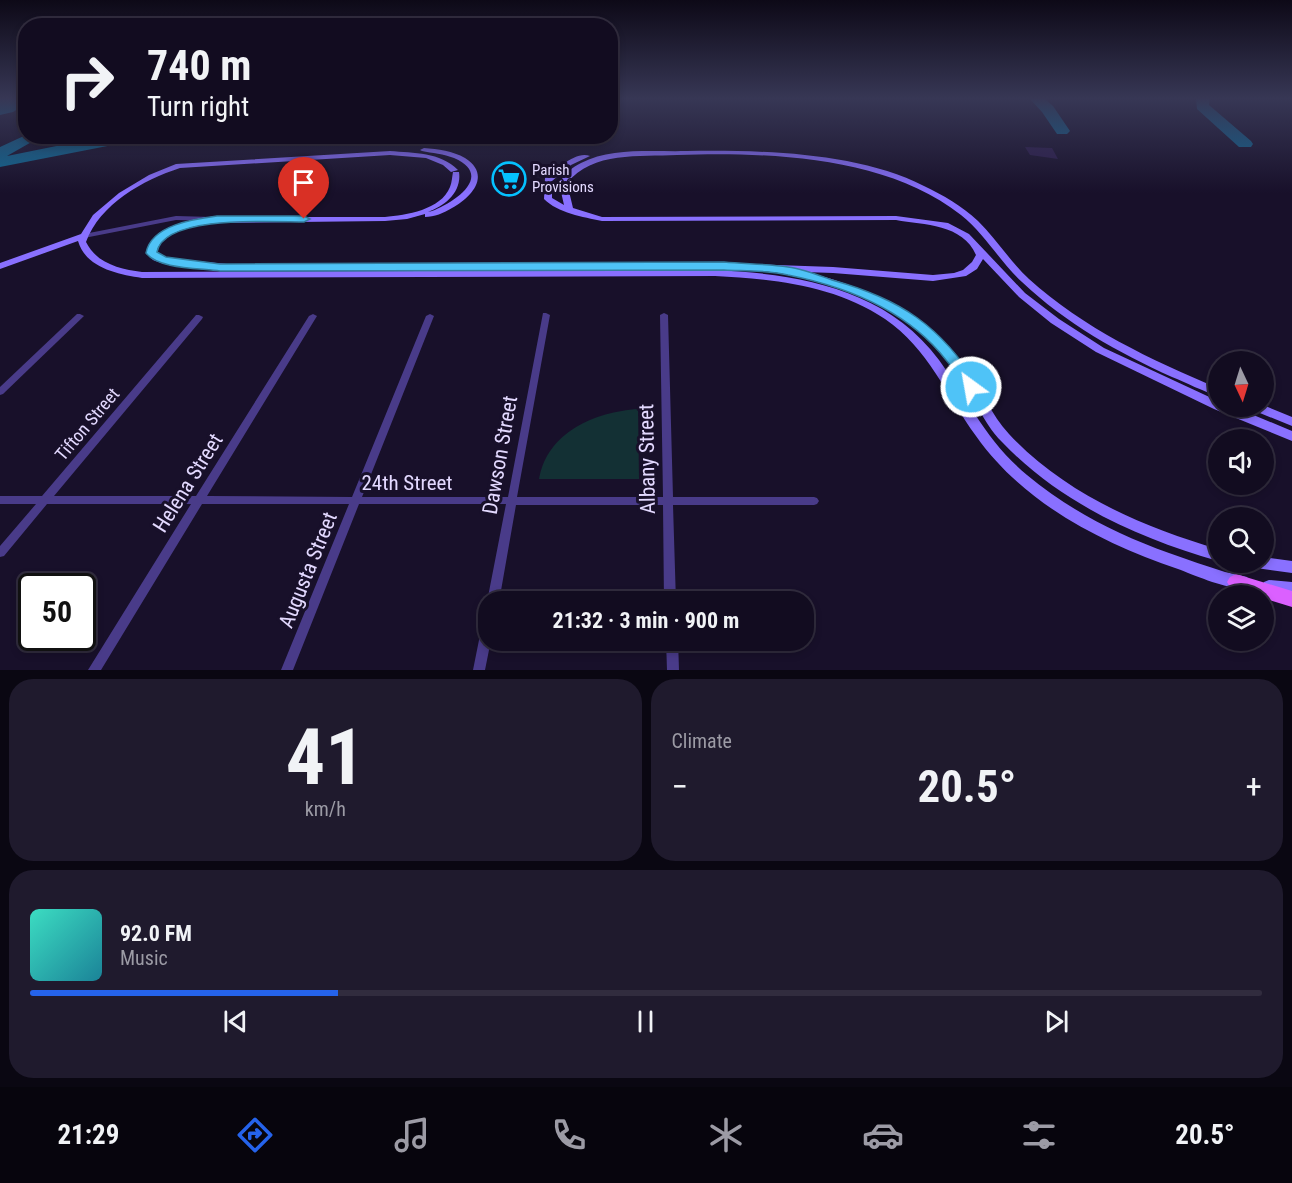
<!DOCTYPE html>
<html lang="en">
<head>
<meta charset="utf-8">
<style>
	body { margin:0; font-family:"Roboto Condensed",sans-serif; background:#1f1a2d; color:#f1f3f6; height:100vh; display:flex; flex-direction:column; font-size:22px; white-space:nowrap }
	* { box-sizing:border-box; margin:0 }
	p { font-size:20px; color:#9c9ba5 }
	.icon { flex:none; width:33px; height:33px; fill:none; stroke:currentColor; stroke-width:2; stroke-linecap:round; stroke-linejoin:round }
	.map { position:relative; height:670px; overflow:hidden }
	.drawer { display:flex; flex-direction:column; gap:9px; padding:9px; background:#0a0712; flex:1 }
	.drawer>* { flex:none }
	.guide { position:absolute; left:18px; top:18px; width:600px; height:126px; border-radius:24px; box-shadow:0 3px 9px #0003,0 0 0 2px #312c3e; background:#120c20; color:#f1f3f6; overflow:hidden }
	.needle { width:39px; rotate:176deg }
	.tools { position:absolute; left:1208px; top:351px; display:grid; gap:12px }
	.tools a { display:grid; place-items:center; width:66px; height:66px; border-radius:50%; background:#120c20; box-shadow:0 3px 9px #0003,0 0 0 2px #312c3e; font-size:30px }
	.speed { position:absolute; left:18px; top:573px; display:flex; gap:12px; font-size:30px; font-weight:700; text-align:center }
	.speed>* { display:grid; place-content:center; width:78px; height:78px; border-radius:50%; background:#120c20; box-shadow:0 3px 9px #0003,0 0 0 2px #312c3e; line-height:1 }
	.speed .limit { border:3px solid #111; border-radius:9px; background:#fff; color:#111 }
	.pin { position:absolute; display:grid; place-items:center; width:51px; height:51px; color:#fff; margin:-62px -26px; border-radius:50% 50% 50% 0; rotate:-45deg; box-shadow:0 0 6px #0007 }
	.pin .icon { rotate:45deg }
	.me { position:absolute; width:66px; margin:-33px; rotate:328deg; stroke-linejoin:round; filter:drop-shadow(0 0 4px #0008) }
	.turn { display:flex; align-items:center; gap:21px; height:126px; padding:0 30px; font-size:27px }
	.turn .icon { width:78px; height:78px; stroke-width:2.5 }
	.turn b { display:block; font-size:42px; line-height:51px }
	.big { font-size:45px; font-weight:700; line-height:1.1 }
	.drawer .tile { flex:1; display:flex; flex-direction:column; justify-content:center; gap:9px; min-width:0; padding:0 21px; border-radius:24px; background:#1f1a2d }
	.drawer .dial { align-items:center; gap:0 }
	.dial b { font-size:78px; line-height:1 }
	.song { display:flex; align-items:center; gap:18px }
	.cover { width:72px; height:72px; border-radius:9px; background:linear-gradient(135deg,hsl(170 70% 55%),hsl(190 70% 35%)) }
	.played { height:6px; border-radius:3px; background:linear-gradient(90deg,#2563eb 25%,#312c3e 25%) }
	.keys { display:flex; justify-content:space-around; direction:ltr }
	.heat { display:flex; justify-content:space-between; align-items:center; font-size:33px; direction:ltr }
	.drawer .tiles { flex:1; display:grid; gap:9px; grid-template-columns:1fr 1fr }
	.tile:last-child { grid-column:span 2 }
	.trip { position:absolute; left:478px; top:591px; width:336px; height:60px; border-radius:24px; background:#120c20; box-shadow:0 3px 9px #0003,0 0 0 2px #312c3e; font-weight:700; line-height:60px; text-align:center }
	.menu { display:flex; height:96px; justify-content:space-around; align-items:center; background:#07050d; color:#9c9ba5 }
	.menu .icon { width:42px; height:42px }
	.menu .selected { color:#2563eb }
	.menu b { font-size:27px; color:#f1f3f6 }
	.map>svg:first-child { display:block }
</style>
</head>
<body>
<div class="map">
<svg width="1292" height="670" viewBox="0 0 1292 670">
	<rect width="100%" height="100%" fill="#18102a"/>
	<!-- green -->
	<path fill="#133034" d="M638,409L639,479H539C547,432 595,412 638,409Z"/>
	<g fill="none" stroke-linecap="round" stroke-linejoin="round">
		<!-- taxiway -->
		<g fill="#0e6894" fill-rule="evenodd">
			<path d="M1030,99H1045L1053,106L1070,131L1067,134H1057L1042,112Z"/>
			<path d="M1196,99H1210L1209,105L1251,141L1253,144L1251,147H1239L1197,109Z"/>
			<path d="M26,135V136H42L7,156L106,136H140L133,141L0,167V147Z"/>
		</g>
		<!-- runway -->
		<path fill="#0e6894" fill-rule="evenodd" d="M0,99H26V104L13,112L0,115Z"/>
	</g>
	<!-- building -->
	<path fill="#2c1c4b" d="M1025,147L1052,148L1058,159L1030,155Z"/>
	<g fill="none" stroke-linecap="round" stroke-linejoin="round">
		<!-- street -->
		<g fill="#493b89" fill-rule="evenodd">
			<path d="M176,216L212,217L215,219L212,221L176,220L84,238L81,236L84,234Z"/>
			<path d="M543,313H546L550,315L517,497H663L660,315L664,313L668,315L673,497H814L817,498L819,501L817,504L814,505H673L676,602H664L663,505H516L499,602H489V605L487,602L506,504H359L293,670H281L349,504H202L101,670H88L191,504H47L4,556L0,557V546L36,504H0V496H42L196,315H199L203,317L202,319L54,496H196L309,316L313,314L317,316L207,496L352,497L426,316L430,314L434,316L362,497H508Z"/>
			<path d="M77,314H80L84,316L3,394L0,395V387Z"/>
			<path d="M489,615V640H491L485,670H473L483,620L485,616Z"/>
			<path d="M666,640H678L679,670H667Z"/>
		</g>
		<!-- secondary -->
		<g fill="#8970ff" fill-rule="evenodd">
			<path d="M424,148C438,149 453,151 465,158C492,175 471,198 452,208C444,213 434,217 425,217V214L407,219L385,221L206,223C188,226 160,232 156,252L165,258L227,264L518,263L523,266L521,268L227,270L164,264L153,260L147,253C152,228 184,222 206,217H385C406,215 441,210 450,187C452,182 452,177 453,172H459C462,192 445,206 428,212L432,211C453,203 495,176 454,158C444,154 432,153 422,151L420,150Z"/>
			<path d="M390,151C414,153 440,152 458,170L451,172L443,165L426,158L390,155L180,168C143,180 100,204 86,242C97,264 120,269 142,272L715,270C798,274 886,288 939,360C968,400 987,442 1027,475C1069,510 1118,535 1169,553C1188,560 1207,566 1225,572C1233,574 1240,575 1247,577L1250,582L1247,587C1232,592 1194,575 1178,569C1102,543 1024,504 976,436C947,396 928,348 885,319C834,285 774,279 715,276L142,278C117,274 86,268 78,241L0,269V263L81,234L93,215L119,193L149,175L176,164Z"/>
			<path d="M687,151C761,150 857,152 924,186C943,195 962,206 978,221C996,239 1010,261 1029,279C1083,328 1151,360 1218,388V396C1202,391 1187,383 1172,377C1119,353 1065,323 1022,282C1000,262 985,234 961,215C886,156 769,152 677,155C639,157 593,151 567,183L573,208L602,217L896,216L948,223L969,234L1025,293L1059,319L1104,348L1218,401V406H1232L1292,431V441L1214,409L1096,352L1051,323L1019,297L983,259L977,269L966,276L933,281L833,273L720,269L715,266L720,263L833,267L933,275L954,273L963,270L972,262L976,255C963,224 924,225 896,220L602,221C583,217 558,213 544,199L545,178C556,170 576,150 590,156L571,165L552,181V198L564,205L559,183L560,181C566,174 572,167 581,163C612,147 653,152 687,151Z"/>
			<path d="M807,272C868,288 930,315 967,369C982,390 991,415 1009,434C1064,493 1142,527 1218,549V561C1138,538 1060,503 1002,442C982,422 974,396 959,373C923,319 863,294 804,277L802,275L804,273Z"/>
			<path d="M1263,405L1292,417V426L1250,409L1248,406H1263Z"/>
			<path d="M1263,557L1292,561V573L1249,567L1247,562H1263Z"/>
			<path d="M1269,580L1292,582V596L1264,592L1261,587L1264,582Z"/>
		</g>
		<!-- primary -->
		<path fill="#db60ff" fill-rule="evenodd" d="M1236,574L1292,591V607L1263,598V596H1255L1230,587L1227,582L1230,577Z"/>
	</g>
	<!-- sky -->
	<linearGradient id="sky" x2="0" y2="1"><stop stop-color="#0d0917"/><stop offset="0.51" stop-color="#373755"/><stop offset="1" stop-color="#373755" stop-opacity="0"/></linearGradient>
	<rect width="1292" height="193" fill="url(#sky)"/>
	<!-- route -->
	<path fill="#4fc3f7" stroke="#337fa1" stroke-width="1.5" d="M217,216H304L310,219L304,222C275,222 164,214 157,252L166,257L220,264L724,262C746,264 768,264 788,267C803,269 818,275 832,280C901,299 941,326 979,387L971,392L966,391C960,380 954,369 946,360C908,311 848,287 788,275C768,270 745,271 724,270L220,271C199,268 158,269 146,253C151,225 194,219 217,216Z"/>
	<!-- icons -->
	<defs>
		<g id="supermarket-ring" transform="scale(1.725)"><circle r="9.5" fill="#18102a" stroke="#05c1ff" stroke-width="1.5"/><path d="M-6-5.5h2.5l.6 2H6L4.5 2H-2.5L-4.4-4H-6ZM-1.5 3.2a1.3 1.3 0 1 0 .1 0ZM3 3.2a1.3 1.3 0 1 0 .1 0Z" fill="#05c1ff"/></g>
	</defs>
	<g fill-rule="evenodd">
		<use href="#supermarket-ring" x="509" y="179"/>
	</g>
	<g text-anchor="middle" dominant-baseline="central" stroke-width="6" stroke-linejoin="round" paint-order="stroke">
		<!-- far-poi labels -->
		<g font-size="15" fill="#e3d9ff" stroke="#18102a" text-anchor="start">
			<text x="532" y="170">Parish<tspan x="532" dy="17">Provisions</tspan></text>
		</g>
		<!-- street labels -->
		<g font-size="18" fill="#e3d9ff" stroke="#18102a">
			<text transform="translate(87 424) rotate(-50)">Tifton Street</text>
		</g>
		<!-- near-street labels -->
		<g font-size="21" fill="#e3d9ff" stroke="#18102a">
			<text transform="translate(500 455) rotate(-80)">Dawson Street</text>
			<text transform="translate(647 459) rotate(-91)">Albany Street</text>
			<text transform="translate(188 483) rotate(-58)">Helena Street</text>
			<text x="407" y="483">24th Street</text>
			<text transform="translate(308 570) rotate(-68)">Augusta Street</text>
		</g>
	</g>
</svg>
<div class="tools">
<a><svg class="needle" viewBox="-14 -14 28 28"><path d="M0-13l5 13h-10z" fill="#e53935"/><path d="M0 13l5-13h-10z" fill="#9c9ba5"/></svg></a>
<a><svg class="icon" aria-label="sound" viewBox="0 0 24 24"><path d="M4 9h4l5-4v14l-5-4H4zM17 9q2 3 0 6"/></svg></a>
<a><svg class="icon" aria-label="search" viewBox="0 0 24 24"><circle cx="10" cy="10" r="6"/><path d="M15 15l6 6"/></svg></a>
<a><svg class="icon" aria-label="layers" viewBox="0 0 24 24"><path d="M12 4l9 5-9 5-9-5zM3 14l9 5 9-5"/></svg></a>
</div>
<div class="speed"><div class="limit">50</div></div>
<div class="pin" style="left:304px;top:219px;background:#d93025"><svg class="icon" aria-label="arrive" viewBox="0 0 24 24"><path d="M6 21V4h12l-3 4 3 4H6"/></svg></div>
<svg class="me" style="left:971px;top:387px" viewBox="-20 -20 40 40"><circle r="17" fill="#4fc3f7" stroke="#fff" stroke-width="3"/><path d="M0-11L8 9 0 5-8 9z" fill="#fff"/></svg>
<div class="trip">21:32 · 3 min · 900 m</div>
<div class="guide">
<div class="turn"><svg class="icon" aria-label="right" viewBox="0 0 24 24"><path d="M7 20v-9h11M14 6l5 5-5 5"/></svg><div><b>740 m</b>Turn right</div></div>
</div>
</div>
<section class="drawer">
<div class="tiles">
<div class="tile dial"><b>41</b><p>km/h</p></div>
<div class="tile"><p>Climate</p>
<div class="heat"><a>−</a><b class="big">20.5°</b><a>+</a></div>
</div>
<div class="tile">
<div class="song"><i class="cover"></i><div><b>92.0 FM</b><p>Music</p></div></div>
<div class="played"></div>
<div class="keys"><svg class="icon" aria-label="previous" viewBox="0 0 24 24"><path d="M18 5L8 12l10 7zM5 5v14"/></svg><svg class="icon" aria-label="pause" viewBox="0 0 24 24"><path d="M8 5v14M16 5v14"/></svg><svg class="icon" aria-label="next" viewBox="0 0 24 24"><path d="M6 5l10 7-10 7zM19 5v14"/></svg></div>
</div>
</div>
</section>
<nav class="menu">
<b>21:29</b>
<svg class="icon selected" aria-label="directions" viewBox="0 0 24 24"><path d="M12 3l9 9-9 9-9-9zM9 14v-3h6M13 9l2 2-2 2"/></svg>
<svg class="icon" aria-label="music" viewBox="0 0 24 24"><path d="M9 18V5l10-2v13"/><circle cx="6" cy="18" r="3"/><circle cx="16" cy="16" r="3"/></svg>
<svg class="icon" aria-label="phone" viewBox="0 0 24 24"><path d="M5 4h4l2 5-3 2q2 4 5 5l2-3 5 2v4C11 20 4 13 5 4z"/></svg>
<svg class="icon" aria-label="climate" viewBox="0 0 24 24"><path d="M12 3v18M4 7l16 10M4 17L20 7"/></svg>
<svg class="icon" aria-label="car" viewBox="0 0 24 24"><path d="M5 17H2v-5l4-1 3-4h7l3 4 3 1v5h-3M9 17h6M6 11h13"/><circle cx="7" cy="17" r="2"/><circle cx="17" cy="17" r="2"/></svg>
<svg class="icon" aria-label="filters" viewBox="0 0 24 24"><path d="M4 7h16M4 17h16"/><circle cx="9" cy="7" r="2"/><circle cx="15" cy="17" r="2"/></svg>
<b>20.5°</b>
</nav>
</body>
</html>
